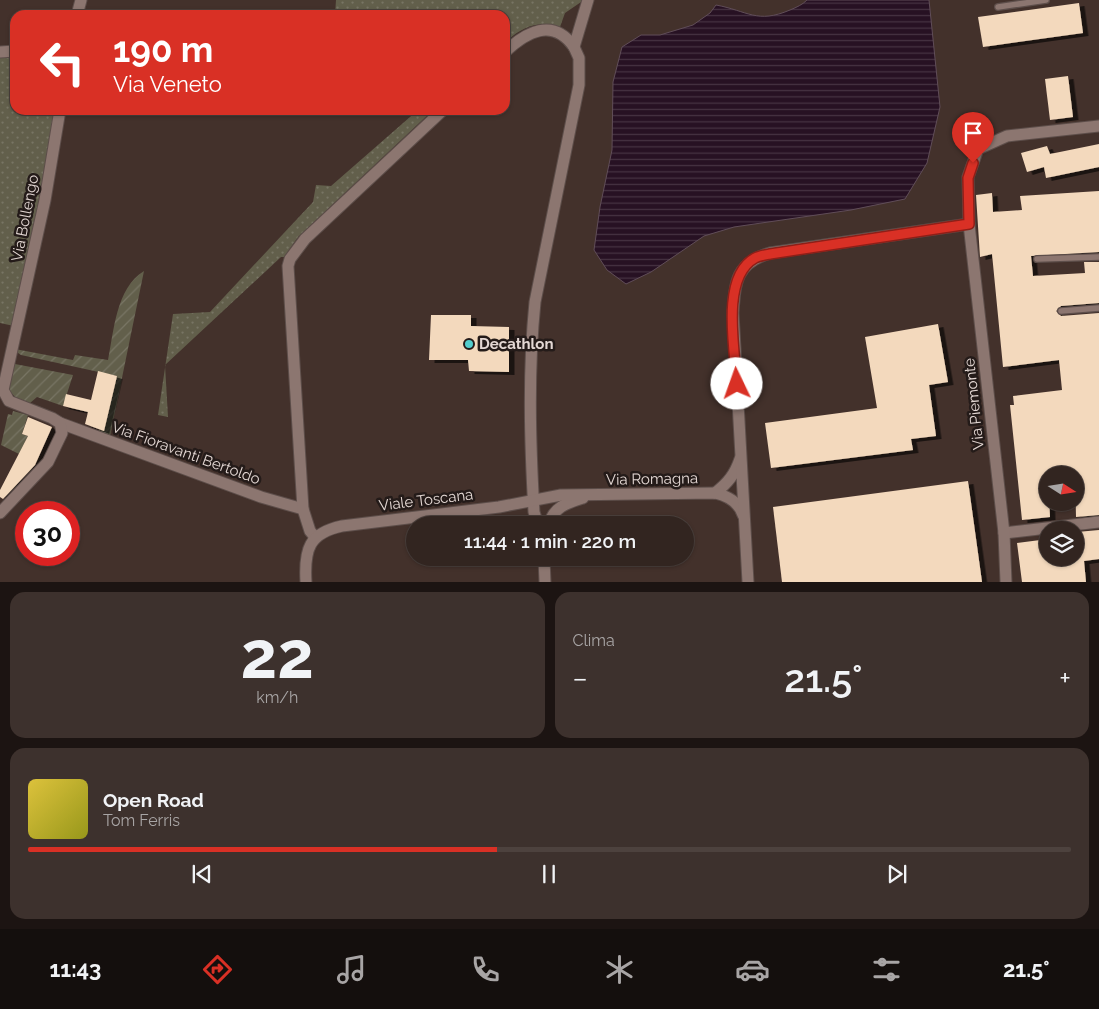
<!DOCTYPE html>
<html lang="it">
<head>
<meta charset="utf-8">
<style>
	body { margin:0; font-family:Raleway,sans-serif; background:#3d312d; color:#f1f3f6; height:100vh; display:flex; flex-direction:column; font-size:19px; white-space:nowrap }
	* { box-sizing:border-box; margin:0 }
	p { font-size:16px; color:#a8a5a5 }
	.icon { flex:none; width:28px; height:28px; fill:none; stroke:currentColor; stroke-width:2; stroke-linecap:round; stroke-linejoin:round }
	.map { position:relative; height:582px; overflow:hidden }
	.sheet { display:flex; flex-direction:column; gap:10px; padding:10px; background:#1c1412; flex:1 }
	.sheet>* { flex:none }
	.banner { position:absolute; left:10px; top:10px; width:500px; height:105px; border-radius:15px; box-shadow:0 1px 4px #0004,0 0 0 1px #4d423e; background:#d93025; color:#fff; overflow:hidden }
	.needle { width:32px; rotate:102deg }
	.fabs { position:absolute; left:1039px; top:466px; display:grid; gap:10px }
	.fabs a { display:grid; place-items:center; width:45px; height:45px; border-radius:50%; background:#322520; box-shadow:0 1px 4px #0004,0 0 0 1px #4d423e; font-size:25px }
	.speed { position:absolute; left:15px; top:501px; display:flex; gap:10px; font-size:25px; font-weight:700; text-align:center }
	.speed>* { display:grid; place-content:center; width:65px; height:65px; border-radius:50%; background:#322520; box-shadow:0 1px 4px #0004,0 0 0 1px #4d423e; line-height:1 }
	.speed .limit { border:8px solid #d22; background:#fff; color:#111 }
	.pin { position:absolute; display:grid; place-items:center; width:42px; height:42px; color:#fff; margin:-51px -21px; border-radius:50% 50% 50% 0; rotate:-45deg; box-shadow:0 0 5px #0007 }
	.pin .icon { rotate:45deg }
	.me { position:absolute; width:55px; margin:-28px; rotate:357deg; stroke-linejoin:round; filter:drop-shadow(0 0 4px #0008) }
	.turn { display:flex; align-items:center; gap:18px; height:105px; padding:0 20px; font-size:22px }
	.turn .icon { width:65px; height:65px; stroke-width:2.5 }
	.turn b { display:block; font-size:35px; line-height:42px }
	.big { font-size:38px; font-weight:600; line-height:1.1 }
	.sheet .card { flex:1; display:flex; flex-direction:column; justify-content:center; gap:8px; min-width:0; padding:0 18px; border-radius:15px; background:#3d312d }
	.sheet .dial { align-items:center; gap:0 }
	.dial b { font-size:65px; line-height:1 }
	.song { display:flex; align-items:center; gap:15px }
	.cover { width:60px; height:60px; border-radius:8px; background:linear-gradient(135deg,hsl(50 70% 55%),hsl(60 70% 35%)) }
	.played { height:5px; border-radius:2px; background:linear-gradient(90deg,#d93025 45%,#4d423e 45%) }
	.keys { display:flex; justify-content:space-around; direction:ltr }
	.heat { display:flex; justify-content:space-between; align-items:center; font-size:28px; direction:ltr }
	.sheet .tiles { flex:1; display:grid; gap:10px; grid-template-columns:1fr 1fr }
	.card:last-child { grid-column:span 2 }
	.trip { position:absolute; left:406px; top:516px; width:288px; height:50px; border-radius:25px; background:#322520; box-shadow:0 1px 4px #0004,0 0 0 1px #4d423e; font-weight:600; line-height:50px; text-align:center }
	.tab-bar { display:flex; height:80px; justify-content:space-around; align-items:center; background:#140f0d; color:#a8a5a5 }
	.tab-bar .icon { width:35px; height:35px }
	.tab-bar .active { color:#d93025 }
	.tab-bar b { font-size:22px; color:#f1f3f6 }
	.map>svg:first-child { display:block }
</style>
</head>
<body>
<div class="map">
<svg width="1099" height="582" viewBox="0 0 1099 582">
	<defs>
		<pattern id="grass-dots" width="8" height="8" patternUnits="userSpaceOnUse" patternTransform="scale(1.25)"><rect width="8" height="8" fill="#625f4b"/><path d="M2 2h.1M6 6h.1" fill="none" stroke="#787564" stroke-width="1.8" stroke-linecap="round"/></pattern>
		<pattern id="garden-furrows" width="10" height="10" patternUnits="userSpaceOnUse" patternTransform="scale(1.25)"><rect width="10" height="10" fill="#625f4b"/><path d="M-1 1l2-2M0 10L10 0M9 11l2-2" fill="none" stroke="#787564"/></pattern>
		<pattern id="water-rules" width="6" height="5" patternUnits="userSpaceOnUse" patternTransform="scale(1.25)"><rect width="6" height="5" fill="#271123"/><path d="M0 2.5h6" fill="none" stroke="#463342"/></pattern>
		<filter id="shadow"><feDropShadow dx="5.5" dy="3" stdDeviation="0" flood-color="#0009"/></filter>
	</defs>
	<rect width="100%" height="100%" fill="#43312b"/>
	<!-- grass -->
	<g fill="url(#grass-dots)">
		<path d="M336,0H584L565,13L560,27C538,20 521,27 505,43V15H335Z"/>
		<path d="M0,54H15V110H55L49,151L14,326L0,323Z"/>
		<path d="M418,110H433L298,237L284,257H281L165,365L168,417L158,415L173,314L210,312L313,202L316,185L331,186Z"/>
	</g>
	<!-- garden -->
	<g fill="url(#garden-furrows)">
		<path d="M144,271L110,436L98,434L99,430L104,431L117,376L21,355L15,351V349L73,360L75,355L108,360C114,331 116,288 144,271Z"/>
		<path d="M15,364L73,375L63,406L37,397L30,403L16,398L7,388L12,366Z"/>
		<path d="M13,411L28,415L22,434L28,436L19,454L1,445L8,414L12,415Z"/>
	</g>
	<!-- water -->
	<path fill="url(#water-rules)" stroke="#604d58" d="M807,0H929L940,107L927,163L905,199L851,210L734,227L704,236L651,272L626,284L607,270L594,250L600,207L612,150L613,82L622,47L641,35H660L693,25L710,13L716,5C748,11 757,24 790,10C797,7 802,5 807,0Z"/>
	<!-- building -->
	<g fill="#f3d9bd" filter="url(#shadow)">
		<path d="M1079,3L1083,33L983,47L978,17Z"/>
		<path d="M1068,76L1073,117L1050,120L1045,79Z"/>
		<path d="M1099,144V167L1046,178L1044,167L1027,172L1021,153L1047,146L1050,154Z"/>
		<path d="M1099,191V252L1031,256L1033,276L1085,273L1084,262H1099V303L1061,306L1056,311L1061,316L1099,313V515L1076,517L1075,475H1048L1050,517L1022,520L1010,405H1014L1013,396L1062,390L1059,360L1003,367L992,254L980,257L976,195L992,193L993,212L1022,210L1020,196Z"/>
		<path d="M431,315H471V326L509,327V372L469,371L468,360H429Z"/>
		<path d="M938,324L948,382L929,385L936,436L911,439L913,450L771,468L765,423L877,408L865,337Z"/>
		<path d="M98,371L117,376L104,431L85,424L88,412L63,406L66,394L91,400Z"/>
		<path d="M28,417L52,427L35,465L3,499L0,497V490L28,436L22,434Z"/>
		<path d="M968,481L982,582H782L773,507Z"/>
		<path d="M1099,530V559L1084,561L1086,582H1022L1017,543L1048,539V558H1075V536L1078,535L1077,532Z"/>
	</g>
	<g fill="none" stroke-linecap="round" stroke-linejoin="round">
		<!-- lane casing -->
		<g stroke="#5d4e4a" stroke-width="8">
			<g id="lane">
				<path d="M998,7L1046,0"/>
				<path d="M1037,259L1099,257"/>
				<path d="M1061,311L1099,308"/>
			</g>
		</g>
		<!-- street casing -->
		<g stroke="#5d4e4a" stroke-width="13">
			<g id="street">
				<path d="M77,15L81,0"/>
				<path d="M0,52L15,51"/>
				<path d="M505,52C526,32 553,17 574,47"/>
				<path d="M60,423L261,497L303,509"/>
				<path d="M715,493C728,483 735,474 740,459"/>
				<path d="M0,513L48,462L62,433L60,423L52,418L9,401L3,390L45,200L60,110"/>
				<path d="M538,525L534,512C530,442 528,372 535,302L579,85V58L574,47L588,0"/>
				<path d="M549,525C553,507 567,503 583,498"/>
				<path d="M1004,533L1099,522"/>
				<path d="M315,537L310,531L303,509L288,266L290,259L305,239L443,110"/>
				<path d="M544,558L545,582"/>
				<path d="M306,582C304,549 309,533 342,526L499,507L561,495L715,493C728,496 739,502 743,515"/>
				<path d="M748,582L733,313C735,282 736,263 770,253L969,224"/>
				<path d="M1006,582L1004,533L969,224L968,177L978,149L1007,136L1099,126"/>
			</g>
		</g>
		<!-- lane -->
		<use href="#lane" stroke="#8c7670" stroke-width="5.5"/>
		<!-- street -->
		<use href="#street" stroke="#8c7670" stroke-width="11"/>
	</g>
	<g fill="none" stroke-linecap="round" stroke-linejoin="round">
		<!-- route casing -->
		<g stroke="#8d1f18" stroke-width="12">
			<path id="route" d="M737,384C735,351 720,277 755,258C759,256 765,255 770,254L969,224L968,178L973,163"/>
		</g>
		<!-- route -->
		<use href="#route" stroke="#d93025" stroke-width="9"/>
	</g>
	<!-- markers -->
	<circle fill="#52cdcd" stroke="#241b19" stroke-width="2" cx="469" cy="344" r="5"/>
	<g text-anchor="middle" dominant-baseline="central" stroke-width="5" stroke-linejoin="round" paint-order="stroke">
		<!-- street labels -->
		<g font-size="15" fill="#e4d8d4" stroke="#241b19">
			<text transform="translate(25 218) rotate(-79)">Via Bollengo</text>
			<text transform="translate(974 404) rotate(-96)">Via Piemonte</text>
			<text transform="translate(186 453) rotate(20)">Via Fioravanti Bertoldo</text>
			<text transform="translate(652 479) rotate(-1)">Via Romagna</text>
			<text transform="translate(426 500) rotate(-7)">Viale Toscana</text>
		</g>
		<!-- poi labels -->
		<g font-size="15" font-weight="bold" fill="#e4d8d4" stroke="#241b19" text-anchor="start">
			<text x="479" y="344">Decathlon</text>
		</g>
	</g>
</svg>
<div class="fabs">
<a><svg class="needle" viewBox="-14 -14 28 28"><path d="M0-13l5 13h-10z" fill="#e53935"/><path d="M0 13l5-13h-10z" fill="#a8a5a5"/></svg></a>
<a><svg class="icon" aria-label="layers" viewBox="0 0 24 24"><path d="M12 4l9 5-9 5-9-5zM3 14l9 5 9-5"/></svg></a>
</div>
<div class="speed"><div class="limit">30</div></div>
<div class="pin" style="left:973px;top:163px;background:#d93025"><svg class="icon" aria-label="arrive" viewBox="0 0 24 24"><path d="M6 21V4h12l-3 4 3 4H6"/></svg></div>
<svg class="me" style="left:737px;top:384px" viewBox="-20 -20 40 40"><circle r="19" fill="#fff"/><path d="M0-13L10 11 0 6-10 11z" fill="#d93025"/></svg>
<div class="trip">11:44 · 1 min · 220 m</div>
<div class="banner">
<div class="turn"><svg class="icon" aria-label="left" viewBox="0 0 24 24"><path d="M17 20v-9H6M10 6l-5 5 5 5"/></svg><div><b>190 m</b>Via Veneto</div></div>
</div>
</div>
<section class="sheet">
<div class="tiles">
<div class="card dial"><b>22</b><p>km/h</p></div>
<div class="card"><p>Clima</p>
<div class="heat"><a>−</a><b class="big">21.5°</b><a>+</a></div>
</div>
<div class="card">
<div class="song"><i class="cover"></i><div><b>Open Road</b><p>Tom Ferris</p></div></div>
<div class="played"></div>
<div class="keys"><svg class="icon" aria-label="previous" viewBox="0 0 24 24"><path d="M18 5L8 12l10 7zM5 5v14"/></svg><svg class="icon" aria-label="pause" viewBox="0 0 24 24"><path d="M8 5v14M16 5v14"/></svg><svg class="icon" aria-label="next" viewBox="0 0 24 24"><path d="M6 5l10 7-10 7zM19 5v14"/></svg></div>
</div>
</div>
</section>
<nav class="tab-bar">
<b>11:43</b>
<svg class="icon active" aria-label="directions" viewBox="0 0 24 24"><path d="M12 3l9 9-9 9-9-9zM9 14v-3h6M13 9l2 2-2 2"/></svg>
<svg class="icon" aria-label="music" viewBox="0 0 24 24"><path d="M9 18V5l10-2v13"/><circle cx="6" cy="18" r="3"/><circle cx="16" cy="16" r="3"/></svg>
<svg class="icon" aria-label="phone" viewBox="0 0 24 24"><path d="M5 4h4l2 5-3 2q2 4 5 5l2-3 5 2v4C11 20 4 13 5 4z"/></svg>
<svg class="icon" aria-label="climate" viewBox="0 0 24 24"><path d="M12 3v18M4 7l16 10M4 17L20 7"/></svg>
<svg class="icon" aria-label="car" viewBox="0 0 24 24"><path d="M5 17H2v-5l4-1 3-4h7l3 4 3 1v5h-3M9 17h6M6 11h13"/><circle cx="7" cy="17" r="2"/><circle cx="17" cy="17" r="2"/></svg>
<svg class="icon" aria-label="filters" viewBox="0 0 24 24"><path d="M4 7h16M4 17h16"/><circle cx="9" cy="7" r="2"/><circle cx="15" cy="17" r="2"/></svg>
<b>21.5°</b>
</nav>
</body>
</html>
